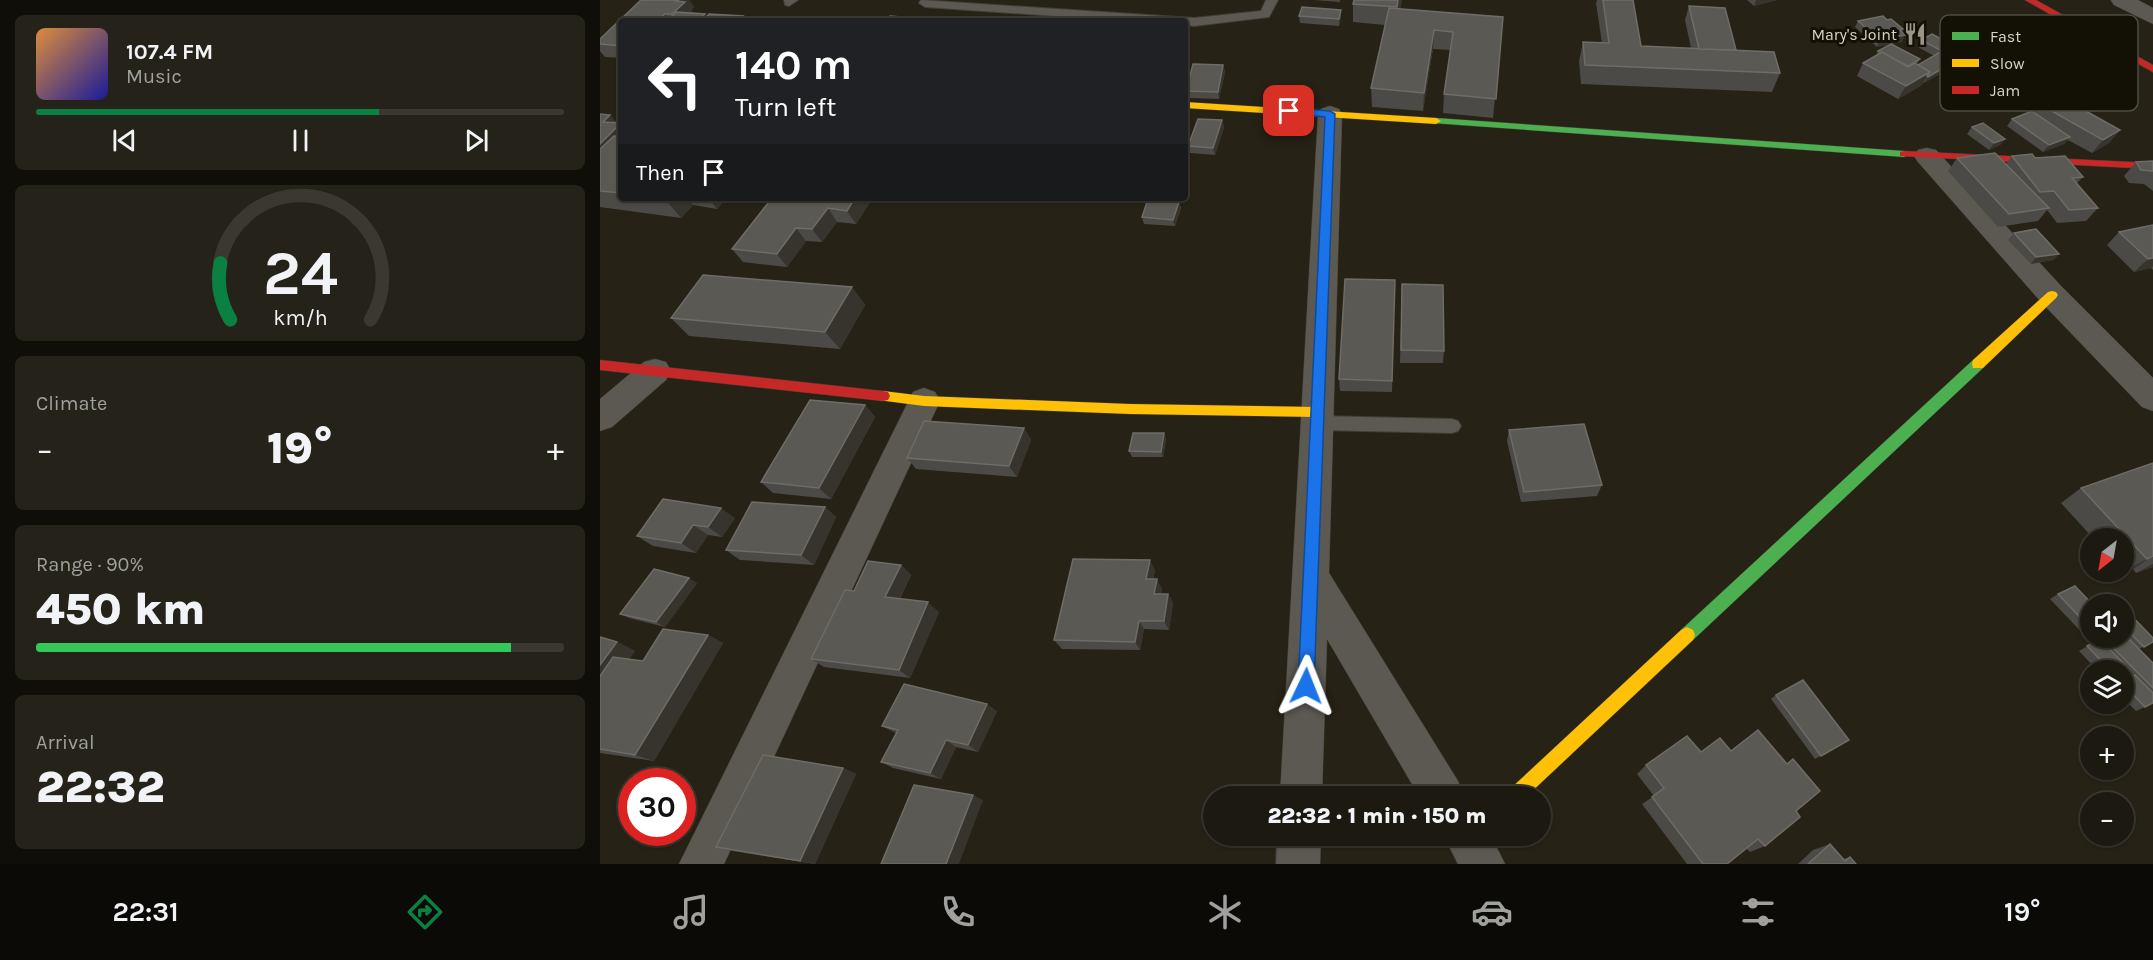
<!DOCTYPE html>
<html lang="en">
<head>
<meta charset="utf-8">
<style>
	body { margin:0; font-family:Karla,sans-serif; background:#252319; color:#f1f3f6; height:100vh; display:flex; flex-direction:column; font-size:22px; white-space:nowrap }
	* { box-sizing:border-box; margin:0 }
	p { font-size:20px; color:#a0a19f }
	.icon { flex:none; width:33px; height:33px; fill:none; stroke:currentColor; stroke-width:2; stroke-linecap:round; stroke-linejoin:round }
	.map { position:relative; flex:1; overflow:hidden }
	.panel { display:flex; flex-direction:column; gap:15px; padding:15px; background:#0f0e09; width:600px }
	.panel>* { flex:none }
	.guide { position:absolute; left:18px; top:18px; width:570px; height:183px; border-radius:6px; box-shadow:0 2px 4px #0004,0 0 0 2px #3a3830; background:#202124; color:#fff; overflow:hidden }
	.needle { width:39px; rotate:211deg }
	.tools { position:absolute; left:1480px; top:528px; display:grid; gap:12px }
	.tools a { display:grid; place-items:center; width:54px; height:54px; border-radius:50%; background:#1c1a10; box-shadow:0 2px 4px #0004,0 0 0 2px #3a3830; font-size:30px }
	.speed { position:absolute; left:18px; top:768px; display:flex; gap:12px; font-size:30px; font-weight:700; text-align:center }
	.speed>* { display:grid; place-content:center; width:78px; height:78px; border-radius:50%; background:#1c1a10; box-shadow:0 2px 4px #0004,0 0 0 2px #3a3830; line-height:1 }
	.speed .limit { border:9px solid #d22; background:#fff; color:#111 }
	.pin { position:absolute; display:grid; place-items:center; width:51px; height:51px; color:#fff; margin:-26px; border-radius:12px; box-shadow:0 3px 9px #0006 }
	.me { position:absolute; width:66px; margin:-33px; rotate:2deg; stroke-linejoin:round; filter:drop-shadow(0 0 4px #0008) }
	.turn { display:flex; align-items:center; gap:21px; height:126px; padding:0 18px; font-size:27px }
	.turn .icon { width:78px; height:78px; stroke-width:2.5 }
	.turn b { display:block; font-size:42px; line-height:51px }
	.then { display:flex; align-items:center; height:57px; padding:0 18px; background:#0003; gap:12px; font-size:22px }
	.big { font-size:45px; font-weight:800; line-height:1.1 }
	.panel .widget { flex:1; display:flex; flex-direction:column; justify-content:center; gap:9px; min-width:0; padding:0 21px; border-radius:9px; background:#252319 }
	.panel .dial { align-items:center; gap:0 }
	.dial svg { height:156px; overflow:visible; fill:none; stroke:#3a3830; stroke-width:7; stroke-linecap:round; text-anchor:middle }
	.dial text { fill:#f1f3f6; stroke:none }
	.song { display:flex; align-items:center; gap:18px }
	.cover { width:72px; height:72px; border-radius:9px; background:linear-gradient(135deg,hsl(30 70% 55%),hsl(240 70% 35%)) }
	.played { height:6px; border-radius:3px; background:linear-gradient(90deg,#0b8043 65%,#3a3830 65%) }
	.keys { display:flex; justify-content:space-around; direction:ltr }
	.heat { display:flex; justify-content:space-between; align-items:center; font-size:33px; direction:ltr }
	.charge { height:9px; border-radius:4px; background:linear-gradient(90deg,#34c759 90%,#3a3830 0) }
	.trip { position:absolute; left:603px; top:786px; width:348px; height:60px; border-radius:30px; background:#1c1a10; box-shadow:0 2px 4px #0004,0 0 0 2px #3a3830; font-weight:800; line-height:60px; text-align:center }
	.tab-bar { display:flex; height:96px; justify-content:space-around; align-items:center; background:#0b0a06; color:#a0a19f }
	.tab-bar .icon { width:42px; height:42px }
	.tab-bar .active { color:#0b8043 }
	.tab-bar b { font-size:27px; color:#f1f3f6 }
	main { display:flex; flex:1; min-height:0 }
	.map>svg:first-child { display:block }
</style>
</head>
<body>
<main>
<section class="panel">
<div class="widget">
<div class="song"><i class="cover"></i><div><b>107.4 FM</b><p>Music</p></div></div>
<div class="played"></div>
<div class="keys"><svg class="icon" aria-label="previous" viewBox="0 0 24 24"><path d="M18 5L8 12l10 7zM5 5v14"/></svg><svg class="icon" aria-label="pause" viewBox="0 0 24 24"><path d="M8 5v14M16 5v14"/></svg><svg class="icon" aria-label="next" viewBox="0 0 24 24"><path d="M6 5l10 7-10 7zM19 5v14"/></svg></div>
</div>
<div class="widget dial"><svg viewBox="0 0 100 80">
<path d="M14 69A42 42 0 1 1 86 69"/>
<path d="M14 69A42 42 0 0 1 9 40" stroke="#0b8043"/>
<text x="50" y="56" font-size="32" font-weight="700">24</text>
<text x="50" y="72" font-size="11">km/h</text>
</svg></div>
<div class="widget"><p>Climate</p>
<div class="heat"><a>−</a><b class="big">19°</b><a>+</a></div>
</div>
<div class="widget"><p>Range · 90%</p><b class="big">450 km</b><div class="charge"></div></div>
<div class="widget"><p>Arrival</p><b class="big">22:32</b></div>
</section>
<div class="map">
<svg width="1553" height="864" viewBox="0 0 1553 864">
	<rect width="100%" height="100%" fill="#262215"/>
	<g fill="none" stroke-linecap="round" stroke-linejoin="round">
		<!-- lane casing -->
		<g stroke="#413e33" stroke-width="2">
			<g id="lane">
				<path d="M184,0H198L189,6L185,5Z"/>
				<path d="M321,0L594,18L661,11L666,0H678L669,17L594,26L585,25V21H528L325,7L319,3Z"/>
				<path d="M717,416L852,419L858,421L861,426L858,431L852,433L717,430L711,428L708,423L711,418Z"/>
			</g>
		</g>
		<!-- street casing -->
		<g stroke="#413e33" stroke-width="1">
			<g id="street">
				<path d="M1511,0H1538L1553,8V24L1514,5Z"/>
				<path d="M730,106L739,109L742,114L729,573L858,781L864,796H819L727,639L722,796H680L718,114L721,109Z"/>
				<path d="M1327,148L1336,150L1462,287L1553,378V411L1542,407L1442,303L1318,162L1314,156L1318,150Z"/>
				<path d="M55,359L66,362L71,371L66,380L12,427L0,431V399L44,362Z"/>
				<path d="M324,388L335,392L340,401L124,864H79L313,392Z"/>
				<path d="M677,836H721L720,864H676Z"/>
				<path d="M844,836H891L905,864H858Z"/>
			</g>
		</g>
		<!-- fast casing -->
		<g stroke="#413e33" stroke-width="1">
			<g id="fast">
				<path d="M836,118L1304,151L1309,154L1304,157L832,123V119Z"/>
				<path d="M1378,359L1383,360L1384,364L1383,368L1093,640L1087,643L1081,640L1079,635L1081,630L1373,360Z"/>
			</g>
		</g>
		<!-- slow casing -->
		<g stroke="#413e33" stroke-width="1">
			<g id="slow">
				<path d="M585,102L836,118L841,121L836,124L585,108Z"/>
				<path d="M1452,291L1456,292L1458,295L1456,298L1383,368H1373L1372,364L1373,360L1448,292Z"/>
				<path d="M283,391L324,396L530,404L717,407L722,408L724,412L722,416L717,417L530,414L324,406L278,400L276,396L278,392Z"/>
				<path d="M1087,627L1093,630L1095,635L1093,640L927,796H907L909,790L1081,630Z"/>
			</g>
		</g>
		<!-- jam casing -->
		<g stroke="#413e33" stroke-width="1">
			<g id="jam">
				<path d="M1425,0H1436L1553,65V72Z"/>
				<path d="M1304,151L1553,163V169L1300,156V152Z"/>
				<path d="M0,360L283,391L288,392L290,396L288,400L283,401L0,370Z"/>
			</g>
		</g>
		<!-- lane -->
		<use href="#lane" fill="#5c5953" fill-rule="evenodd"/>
		<!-- street -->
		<use href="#street" fill="#5c5953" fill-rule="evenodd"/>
		<!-- fast -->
		<use href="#fast" fill="#4caf50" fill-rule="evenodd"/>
		<!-- slow -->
		<use href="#slow" fill="#ffc107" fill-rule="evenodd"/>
		<!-- jam -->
		<use href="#jam" fill="#c62828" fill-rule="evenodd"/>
	</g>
	<!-- wall -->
	<g fill="#4b4a47">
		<path d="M41,0H89L94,7L91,10L93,13L106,16L146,21H21V58L5,57L0,51V39Z"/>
		<path d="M713,0H740V2Z"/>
		<path d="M802,0L800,9L903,17L893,118L843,113L844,94L851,50L833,49L823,111L772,107L771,88L785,25L753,22V4Z"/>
		<path d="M997,0H1033L1041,46L1091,48L1085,20L1089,6L1136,50L1180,73L1172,92L981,84L979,61L983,42L1002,43L996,3Z"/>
		<path d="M1147,0H1177L1154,6Z"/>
		<path d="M741,10V17L739,26L700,23L699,16Z"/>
		<path d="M1287,20L1303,29L1302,32V42L1291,44L1320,59L1317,64L1318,65L1334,56L1318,47L1321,40L1350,44L1348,48L1364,60L1324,83H1323L1322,85L1298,99L1257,76L1263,63L1276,55L1278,51L1291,44L1277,47L1255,27L1258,21Z"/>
		<path d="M623,65L625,72L619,99L587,98L586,91Z"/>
		<path d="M1441,105L1520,130L1509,143L1492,153L1468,140L1464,144L1443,152L1407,126L1412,119L1435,113Z"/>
		<path d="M0,114L16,123L21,124V198H126L117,209L93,205L81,218L0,207Z"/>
		<path d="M622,120L624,127L615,155L590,153L588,146Z"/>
		<path d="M1372,127L1405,139L1400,145L1389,150L1367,134Z"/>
		<path d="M1412,156L1435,158L1483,177L1477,183L1498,208L1486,221L1457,223L1447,210L1438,221L1398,227L1348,171L1357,158L1406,164Z"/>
		<path d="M1553,161V191L1544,184L1529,183L1524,176L1536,162Z"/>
		<path d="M172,198L271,201L256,224L237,222L222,242L206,241L187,267L143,262L132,249Z"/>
		<path d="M579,202L581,208L575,226L544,224L542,217Z"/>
		<path d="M1553,225V270L1551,268L1534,272L1507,245L1519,232Z"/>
		<path d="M1414,233L1459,254L1453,260L1431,264L1408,240Z"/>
		<path d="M795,280L792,392L740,391L739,379Z"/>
		<path d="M802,284L844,351L843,363H800Z"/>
		<path d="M252,287L265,305L240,349L89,336L71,318Z"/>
		<path d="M265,405L275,417L231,499L173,493L161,482Z"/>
		<path d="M424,428L431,440L417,477L316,469L307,458Z"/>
		<path d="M909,430L1002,485L997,496L921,502L907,441Z"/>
		<path d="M564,433L566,439L563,457H532L529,451Z"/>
		<path d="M1553,463V567L1536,573L1533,569L1523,572H1524V538H1493L1461,503L1481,488Z"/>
		<path d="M225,507L236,517L214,565L140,560L126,550Z"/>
		<path d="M135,518L122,537L108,535L96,553L53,546L37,536Z"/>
		<path d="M301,565L311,575L300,599L339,612L310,678L224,667L211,659L254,591Z"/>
		<path d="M555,570L553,579L562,589L561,594H568L573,603L569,630L544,629L540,650L462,649L454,640Z"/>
		<path d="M97,583L65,627L29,618L20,614Z"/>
		<path d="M1458,594L1491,604V638H1494L1489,640L1450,599Z"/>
		<path d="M1524,608L1553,642L1539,649L1553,663V703L1545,707L1536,711L1524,699V681L1530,678L1525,673L1524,670H1497L1479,651L1500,639L1508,648L1523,640L1521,638H1524Z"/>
		<path d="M108,635L123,643L54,761L0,753V637L17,642L35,651L29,659L43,661Z"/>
		<path d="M1176,695L1249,740L1215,759L1171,699Z"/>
		<path d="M397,711L378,752L356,747L341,779L293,768L281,762L296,733L282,726Z"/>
		<path d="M1131,751L1186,764L1193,759L1196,811L1165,846L1150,852L1146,848L1127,864H1087L1042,804L1054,796L1037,774L1046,765L1101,752Z"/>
		<path d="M243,768L256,774L215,864L133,851L116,847Z"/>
		<path d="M1230,844L1243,859L1250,857L1256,864H1198L1213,850Z"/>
	</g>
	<!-- shaded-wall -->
	<g fill="#36342d">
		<path d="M79,0H89L94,7L91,10L94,15L77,21L72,14Z"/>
		<path d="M798,0H802L796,26L797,7Z"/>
		<path d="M1156,0H1177L1154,6Z"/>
		<path d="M741,10V17L739,26V19Z"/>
		<path d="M65,14L70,21H57Z"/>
		<path d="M105,14L110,21H98Z"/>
		<path d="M143,16L146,21H138Z"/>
		<path d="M1303,29L1299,36L1305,35L1302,42L1277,47L1280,40Z"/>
		<path d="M834,30L833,49L823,111L824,93Z"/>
		<path d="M1350,44L1346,51L1336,57L1340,50Z"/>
		<path d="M1368,53L1364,60L1324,83L1328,77Z"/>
		<path d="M623,65L625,72L619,99L618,92Z"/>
		<path d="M1330,72L1322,85L1298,99L1306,86Z"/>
		<path d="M10,115L19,125L21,124V148H0L3,122Z"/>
		<path d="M622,120L624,127L615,155L613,148Z"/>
		<path d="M1520,130L1509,143L1492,153L1503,140Z"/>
		<path d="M1470,137L1464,144L1443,152L1449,145Z"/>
		<path d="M1405,139L1400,145L1389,150L1394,143Z"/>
		<path d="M66,198H87L93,205L81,218L65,199Z"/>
		<path d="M108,198H126L117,209Z"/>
		<path d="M255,198H269L271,201L256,224L247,211Z"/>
		<path d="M579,202L581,208L575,226L573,220Z"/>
		<path d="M228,208L237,222L222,242L212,229Z"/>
		<path d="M196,228L206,241L187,267L177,254Z"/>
		<path d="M1459,254L1453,260L1431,264L1436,257Z"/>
		<path d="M1553,258V266L1551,268L1534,272L1548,259Z"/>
		<path d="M252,287L265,305L240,349L225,332Z"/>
		<path d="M265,405L275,417L231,499L219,488Z"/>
		<path d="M424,428L431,440L417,477L409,466Z"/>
		<path d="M564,433L566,439L563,457L561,452Z"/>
		<path d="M225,507L236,517L214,565L201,555Z"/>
		<path d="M121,508L135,518L122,537L108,527Z"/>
		<path d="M93,525L108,535L96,553L81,543Z"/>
		<path d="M1553,556L1533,569L1523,572L1547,559Z"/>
		<path d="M550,560L555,570L551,588L546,579Z"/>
		<path d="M1553,564V567L1536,573Z"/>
		<path d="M301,565L311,575L296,606L285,597Z"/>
		<path d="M89,578L97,583L65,627L56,622Z"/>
		<path d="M557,579L562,589L559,603L554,594Z"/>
		<path d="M568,594L573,603L569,630L564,621Z"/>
		<path d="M328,602L339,612L310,678L299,670Z"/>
		<path d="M539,621L544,629L540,650L535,642Z"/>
		<path d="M108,635L123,643L54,761L35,755Z"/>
		<path d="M17,642L35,651L0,697V665Z"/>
		<path d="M387,704L397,711L378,752L368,745Z"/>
		<path d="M346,740L356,747L341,779L330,773Z"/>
		<path d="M243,768L256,774L215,864L200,861Z"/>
		<path d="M373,795L383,800L359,864H346Z"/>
	</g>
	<!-- building -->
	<g fill="#5a5954" stroke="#6e6c66" stroke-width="1.5">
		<path d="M41,0H79L77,1L85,2L72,14H65L57,21H21V46L0,44V39Z"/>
		<path d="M754,0H798L797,7L753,4Z"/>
		<path d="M1003,0H1033L1041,46L1174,52L1180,73L985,65L983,42L1009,43Z"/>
		<path d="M1089,6L1125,8L1136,50L1099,49Z"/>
		<path d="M702,7L741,10L739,19L699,16Z"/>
		<path d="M789,8L903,17L896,99L844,94L853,32L834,30L824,93L771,88Z"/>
		<path d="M76,12L105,14L98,21H67Z"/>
		<path d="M109,14L143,16L138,21H102Z"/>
		<path d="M290,16L345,21H286Z"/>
		<path d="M1283,16L1287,20L1291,19L1303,29L1300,30L1305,35L1280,40L1258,21Z"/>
		<path d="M381,17L415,19L413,21H378Z"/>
		<path d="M1332,34L1350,44L1340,50L1321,40Z"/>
		<path d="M1291,44L1320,59L1308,66L1278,51Z"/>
		<path d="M1352,45L1368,53L1328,77L1327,76L1330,72L1318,65Z"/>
		<path d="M1282,52L1308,67L1315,63L1330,72L1306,86L1263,63Z"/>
		<path d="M593,64L623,65L618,92L586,91Z"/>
		<path d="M1459,96L1520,130L1503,140L1441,105Z"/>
		<path d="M1432,111L1470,137L1449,145L1412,119Z"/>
		<path d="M0,114L10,115L3,122L21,123L0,144Z"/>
		<path d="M598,119L622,120L613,148L588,146Z"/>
		<path d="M1383,123L1405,139L1394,143L1372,127Z"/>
		<path d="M14,136L21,137V193L0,191V149Z"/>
		<path d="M1395,153L1449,208L1409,214L1357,158Z"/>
		<path d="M1432,154L1435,158L1465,156L1483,177L1472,178L1498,208L1469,210L1454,191L1440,192L1412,156Z"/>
		<path d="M1553,161V171L1541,170L1536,162Z"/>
		<path d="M172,198H255L247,211L228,208L212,229L196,228L177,254L132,249Z"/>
		<path d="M548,199L579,202L573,220L542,217Z"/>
		<path d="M1553,225V258L1548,259L1519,232Z"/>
		<path d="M1436,229L1459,254L1436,257L1414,233Z"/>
		<path d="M103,275L252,287L225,332L71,318Z"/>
		<path d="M745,279L795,280L792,381L739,379Z"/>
		<path d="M802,284L843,285L844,351L801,350Z"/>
		<path d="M210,400L265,405L219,488L161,482Z"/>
		<path d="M324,421L424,428L409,466L307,458Z"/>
		<path d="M984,424L1002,485L924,492L909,430Z"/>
		<path d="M533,433H564L561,452L529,451Z"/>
		<path d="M1553,463V556L1547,559L1481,488Z"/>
		<path d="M63,499L121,508L108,527L93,525L81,543L37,536Z"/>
		<path d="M152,502L225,507L201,555L126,550Z"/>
		<path d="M473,559L550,560L546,579H557L554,594H568L564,621H539L535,642L454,640Z"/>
		<path d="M268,561L301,565L285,597L328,602L299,670L211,659L245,590L254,591Z"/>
		<path d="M54,569L89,578L56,622L20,614Z"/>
		<path d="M1475,586L1492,604H1491V629L1458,594Z"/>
		<path d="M1517,601L1521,604H1509Z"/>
		<path d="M1524,608L1553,638V642L1544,647L1524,627Z"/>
		<path d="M63,629L108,635L35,755L0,749V676L13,657L43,661Z"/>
		<path d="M0,637L17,642L0,665Z"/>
		<path d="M1528,638L1553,663V688L1512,647Z"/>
		<path d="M1500,639L1530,670L1524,673V670H1510L1487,646Z"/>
		<path d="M1535,675L1553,693V703L1545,707L1524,685V682Z"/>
		<path d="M1203,680L1249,740L1221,756L1176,695Z"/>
		<path d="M304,684L387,704L368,745L346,740L330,773L281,762L298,730L282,726Z"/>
		<path d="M1158,730L1187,764L1193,759L1220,791L1196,811L1200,817L1165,846L1158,839L1127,864H1103L1052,797L1064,788L1046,765L1087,736L1101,752L1120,738L1131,751Z"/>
		<path d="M163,755L243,768L200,861L116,847Z"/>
		<path d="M314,785L373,795L346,864H281Z"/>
		<path d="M1230,844L1245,861L1250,857L1256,864H1208Z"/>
	</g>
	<!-- route -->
	<path fill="#1a73e8" stroke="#114b97" stroke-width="1.5" d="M689,108L730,111L735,114L714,686L712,692L706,695L700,692L698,686L725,117L685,113V109Z"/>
	<!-- icons -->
	<defs>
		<g id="restaurant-bare" transform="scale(1.8)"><path d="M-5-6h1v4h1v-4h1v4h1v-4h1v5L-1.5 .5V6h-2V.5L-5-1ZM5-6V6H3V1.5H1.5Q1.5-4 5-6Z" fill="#9a9687" stroke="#131006" stroke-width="2.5" paint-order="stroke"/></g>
	</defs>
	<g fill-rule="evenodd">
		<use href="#restaurant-bare" x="1315" y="34"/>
	</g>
	<g text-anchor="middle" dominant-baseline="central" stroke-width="6" stroke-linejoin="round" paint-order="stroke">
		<!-- far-poi labels -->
		<g font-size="16" fill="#d8d4c5" stroke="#131006" text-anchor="end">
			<text x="1297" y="34">Mary's Joint</text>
		</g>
	</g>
	<!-- legend -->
	<rect x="1340" y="15" width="198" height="96" rx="9" fill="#131006" stroke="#4e4b3f" stroke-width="1.5"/>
	<rect x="1352" y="32" width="27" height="8" fill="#4caf50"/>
	<rect x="1352" y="59" width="27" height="8" fill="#ffc107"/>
	<rect x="1352" y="86" width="27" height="8" fill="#c62828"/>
	<g font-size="16" fill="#d8d4c5">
		<text x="1390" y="42">Fast</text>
		<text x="1390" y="69">Slow</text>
		<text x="1390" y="96">Jam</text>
	</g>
</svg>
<div class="tools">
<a><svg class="needle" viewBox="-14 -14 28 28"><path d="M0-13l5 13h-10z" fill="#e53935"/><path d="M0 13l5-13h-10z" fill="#a0a19f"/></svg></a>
<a><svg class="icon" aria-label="sound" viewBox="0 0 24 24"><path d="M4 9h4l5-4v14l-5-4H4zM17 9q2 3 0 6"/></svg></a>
<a><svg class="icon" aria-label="layers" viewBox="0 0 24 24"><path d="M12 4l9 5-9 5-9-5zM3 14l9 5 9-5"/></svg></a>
<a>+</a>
<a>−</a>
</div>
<div class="speed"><div class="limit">30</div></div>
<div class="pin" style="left:689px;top:111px;background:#d93025"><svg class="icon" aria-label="arrive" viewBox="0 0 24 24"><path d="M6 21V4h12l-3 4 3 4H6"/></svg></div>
<svg class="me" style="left:706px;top:686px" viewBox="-20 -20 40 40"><path d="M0-17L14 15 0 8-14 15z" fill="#1a73e8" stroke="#fff" stroke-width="4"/></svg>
<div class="trip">22:32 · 1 min · 150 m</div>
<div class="guide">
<div class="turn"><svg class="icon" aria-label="left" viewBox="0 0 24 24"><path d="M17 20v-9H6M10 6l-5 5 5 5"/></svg><div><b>140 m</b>Turn left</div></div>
<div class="then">Then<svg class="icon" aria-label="arrive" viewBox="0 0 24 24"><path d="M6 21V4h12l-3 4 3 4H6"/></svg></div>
</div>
</div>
</main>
<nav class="tab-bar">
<b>22:31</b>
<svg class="icon active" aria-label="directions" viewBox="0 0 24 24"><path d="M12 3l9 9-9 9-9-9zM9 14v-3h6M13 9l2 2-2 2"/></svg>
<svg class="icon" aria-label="music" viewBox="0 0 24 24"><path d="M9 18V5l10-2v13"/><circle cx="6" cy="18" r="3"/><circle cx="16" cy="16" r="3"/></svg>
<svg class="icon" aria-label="phone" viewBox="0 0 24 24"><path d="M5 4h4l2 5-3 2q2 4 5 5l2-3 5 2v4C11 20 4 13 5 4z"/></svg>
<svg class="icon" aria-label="climate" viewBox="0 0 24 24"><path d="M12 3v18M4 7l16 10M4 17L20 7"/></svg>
<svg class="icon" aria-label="car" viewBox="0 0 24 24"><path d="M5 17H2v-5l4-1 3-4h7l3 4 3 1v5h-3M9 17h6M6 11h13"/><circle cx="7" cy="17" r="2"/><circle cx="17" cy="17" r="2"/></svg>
<svg class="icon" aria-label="filters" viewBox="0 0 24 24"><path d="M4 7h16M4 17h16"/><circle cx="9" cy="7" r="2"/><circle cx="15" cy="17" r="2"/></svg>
<b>19°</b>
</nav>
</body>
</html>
